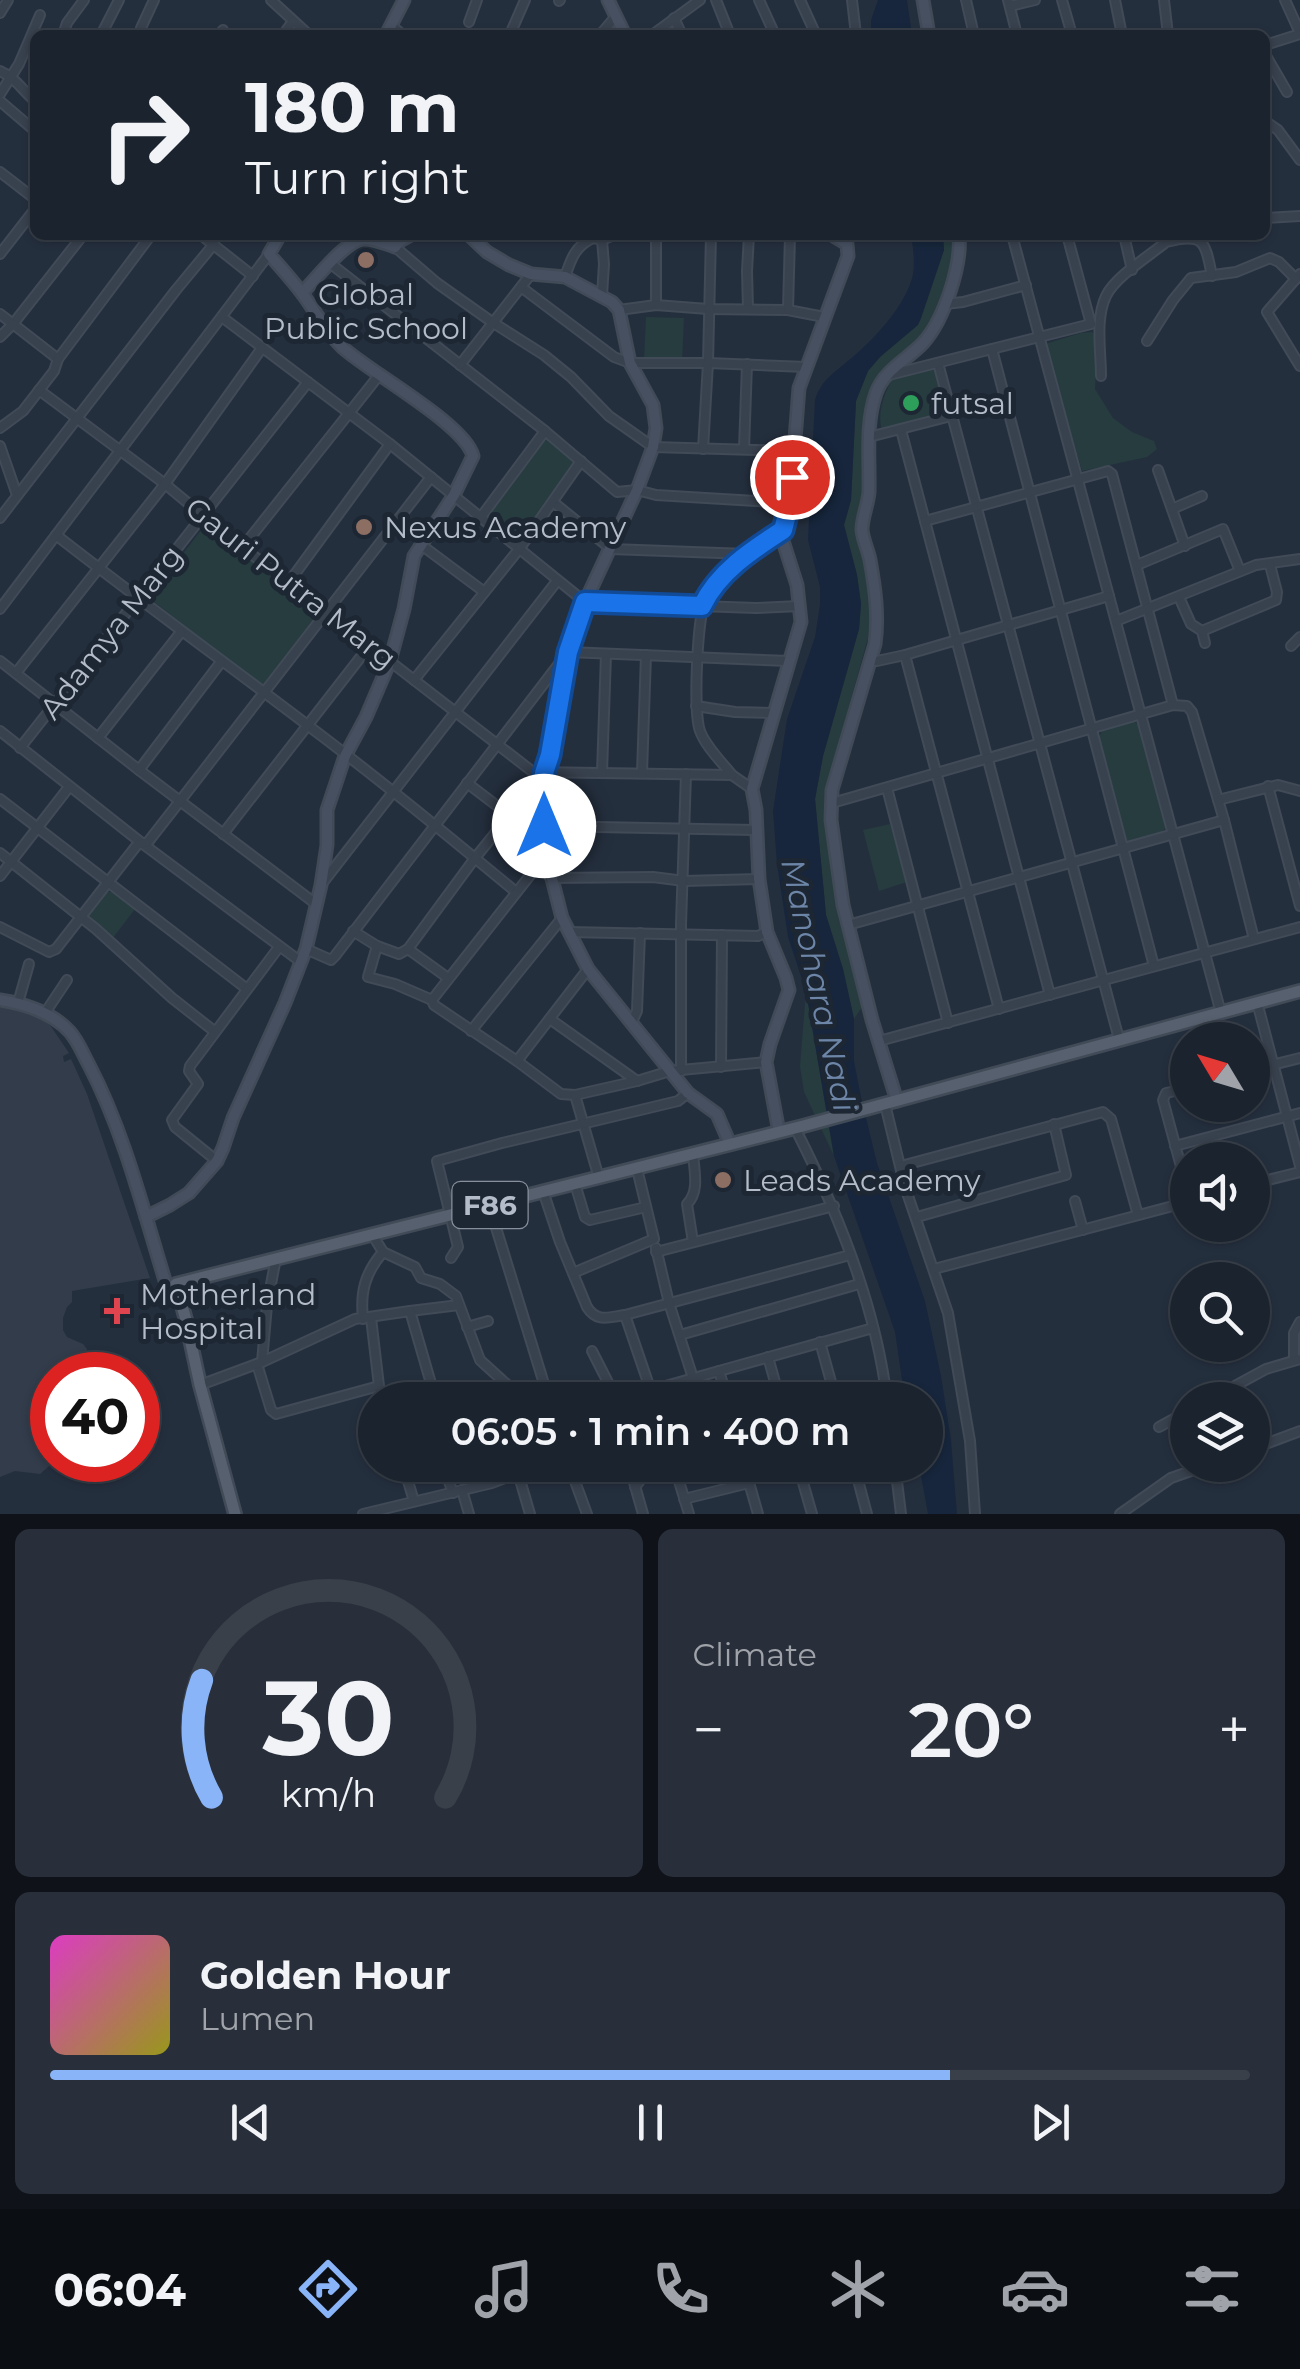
<!DOCTYPE html>
<html lang="en">
<head>
<meta charset="utf-8">
<style>
	body { margin:0; font-family:Montserrat,sans-serif; background:#282f3a; color:#f1f3f6; height:100vh; display:flex; flex-direction:column; font-size:38px; white-space:nowrap }
	* { box-sizing:border-box; margin:0 }
	p { font-size:32px; color:#a0a4aa }
	.icon { flex:none; width:55px; height:55px; fill:none; stroke:currentColor; stroke-width:2; stroke-linecap:round; stroke-linejoin:round }
	.map { position:relative; height:1514px; overflow:hidden }
	.sheet { display:flex; flex-direction:column; gap:15px; padding:15px; background:#0f1319; flex:1 }
	.sheet>* { flex:none }
	.guide { position:absolute; left:30px; top:30px; width:1240px; height:210px; border-radius:15px; box-shadow:0 2px 8px #0004,0 0 0 2px #39404a; background:#1b232e; color:#f1f3f6; overflow:hidden }
	.needle { width:65px; rotate:308deg }
	.fabs { position:absolute; left:1170px; top:1022px; display:grid; gap:20px }
	.fabs a { display:grid; place-items:center; width:100px; height:100px; border-radius:50%; background:#1b232e; box-shadow:0 2px 8px #0004,0 0 0 2px #39404a; font-size:50px }
	.speed { position:absolute; left:30px; top:1352px; display:flex; gap:20px; font-size:50px; font-weight:700; text-align:center }
	.speed>* { display:grid; place-content:center; width:130px; height:130px; border-radius:50%; background:#1b232e; box-shadow:0 2px 8px #0004,0 0 0 2px #39404a; line-height:1 }
	.speed .limit { border:15px solid #d22; background:#fff; color:#111 }
	.pin { position:absolute; display:grid; place-items:center; width:85px; height:85px; color:#fff; margin:-42px; border:5px solid #fff; border-radius:50%; box-shadow:0 2px 10px #0007 }
	.me { position:absolute; width:110px; margin:-55px; rotate:0deg; stroke-linejoin:round; filter:drop-shadow(0 0 8px #0008) }
	.turn { display:flex; align-items:center; gap:35px; height:210px; padding:0 50px; font-size:45px }
	.turn .icon { width:130px; height:130px; stroke-width:2.5 }
	.turn b { display:block; font-size:70px; line-height:85px }
	.big { font-size:75px; font-weight:600; line-height:1.1 }
	.sheet .card { flex:1; display:flex; flex-direction:column; justify-content:center; gap:15px; min-width:0; padding:0 35px; border-radius:15px; background:#282f3a }
	.sheet .dial { align-items:center; gap:0 }
	.dial svg { height:260px; overflow:visible; fill:none; stroke:#39404a; stroke-width:7; stroke-linecap:round; text-anchor:middle }
	.dial text { fill:#f1f3f6; stroke:none }
	.song { display:flex; align-items:center; gap:30px }
	.cover { width:120px; height:120px; border-radius:15px; background:linear-gradient(135deg,hsl(310 70% 55%),hsl(60 70% 35%)) }
	.played { height:10px; border-radius:5px; background:linear-gradient(90deg,#8ab4f8 75%,#39404a 75%) }
	.keys { display:flex; justify-content:space-around; direction:ltr }
	.heat { display:flex; justify-content:space-between; align-items:center; font-size:55px; direction:ltr }
	.sheet .tiles { flex:1; display:grid; gap:15px; grid-template-columns:1fr 1fr }
	.card:last-child { grid-column:span 2 }
	.trip { position:absolute; left:358px; top:1382px; width:585px; height:100px; border-radius:50px; background:#1b232e; box-shadow:0 2px 8px #0004,0 0 0 2px #39404a; font-weight:600; line-height:100px; text-align:center }
	.dock { display:flex; height:160px; justify-content:space-around; align-items:center; background:#0b0e12; color:#a0a4aa }
	.dock .icon { width:70px; height:70px }
	.dock .on { color:#8ab4f8 }
	.dock b { font-size:45px; color:#f1f3f6 }
	.map>svg:first-child { display:block }
</style>
</head>
<body>
<div class="map">
<svg width="1300" height="1514" viewBox="0 0 1300 1514">
	<rect width="100%" height="100%" fill="#242f3e"/>
	<!-- airport -->
	<path fill="#323c4b" d="M0,1004L36,1015L50,1025L69,1053L63,1056L64,1062L71,1059L87,1094L150,1278L72,1291V1302L67,1307L63,1318V1330L67,1337L83,1344L87,1349L81,1375H52V1460H56L40,1474L15,1471L0,1477Z"/>
	<!-- green -->
	<g fill="#263c3f">
		<path d="M943,235H954L953,260L931,324L914,345L882,371L876,379L865,421L863,499L855,529L868,579L871,627L838,746L826,805L830,857L839,919L864,1004L854,1019L843,969L826,915L815,799L823,756L859,629L861,604L857,575L844,525L851,500L856,401L868,371L880,357L918,324L921,318L944,250Z"/>
		<path d="M646,317L684,318L682,362L644,361Z"/>
		<path d="M1092,332L1098,338L1095,389L1113,418L1132,432L1154,441L1157,449L1147,457L1082,471L1045,346L1048,343L1081,333Z"/>
		<path d="M932,369L936,370L948,414L882,431C877,414 883,395 892,380Z"/>
		<path d="M549,439L576,458L577,463L520,540L515,542L488,521L487,516L543,442Z"/>
		<path d="M205,525L321,615L265,688L149,598Z"/>
		<path d="M1134,722L1140,725L1167,825L1163,832L1128,842L1123,835L1098,739L1102,731Z"/>
		<path d="M890,824L907,882L879,891L863,830Z"/>
		<path d="M104,892H112L135,909L112,939L89,916Z"/>
		<path d="M806,991L834,1156L804,1092L800,1066Z"/>
	</g>
	<!-- water -->
	<g fill="#17263c">
		<path d="M878,0H907L912,35H871V20Z"/>
		<path d="M911,235H943L944,250L921,318L918,325L880,357L868,371L856,401L851,500L844,525L857,575L861,604L859,629L823,756L815,799L826,915L843,969L854,1019V1061L861,1097L877,1163L925,1301L941,1376L951,1440L957,1514H928L919,1465H925V1400H905L895,1332L834,1156L806,991L788,937L777,864L773,811L787,719L815,637L820,605V587L808,540L815,400C821,380 834,373 849,360C873,341 907,304 913,274C915,262 913,246 911,235Z"/>
	</g>
	<g fill="none" stroke-linecap="round" stroke-linejoin="round">
		<!-- street casing -->
		<g stroke="#414a57" stroke-width="12">
			<g id="street">
				<path d="M271,0L309,35"/>
				<path d="M716,0L730,35"/>
				<path d="M759,0L775,35"/>
				<path d="M800,0L816,35"/>
				<path d="M852,0L856,35"/>
				<path d="M966,0L974,35"/>
				<path d="M1008,0L1017,35"/>
				<path d="M1062,0L1072,35"/>
				<path d="M1115,0L1122,35"/>
				<path d="M1164,0L1168,35"/>
				<path d="M1285,0L1300,33"/>
				<path d="M559,1L560,0"/>
				<path d="M1010,6L1035,0"/>
				<path d="M0,13L8,0"/>
				<path d="M674,18L682,35"/>
				<path d="M469,22L477,0"/>
				<path d="M391,25L403,35"/>
				<path d="M511,32L525,0"/>
				<path d="M63,35L67,23L84,0"/>
				<path d="M101,35L119,0"/>
				<path d="M140,35L141,28L154,0"/>
				<path d="M219,35L223,30"/>
				<path d="M283,35L293,21"/>
				<path d="M600,35L616,16"/>
				<path d="M652,35L700,0"/>
				<path d="M1265,45L1300,34"/>
				<path d="M1265,54L1287,92"/>
				<path d="M0,71C16,78 22,90 35,101"/>
				<path d="M0,94L19,64L40,15"/>
				<path d="M0,101L35,131"/>
				<path d="M1265,121L1278,130L1300,160"/>
				<path d="M0,172L35,199"/>
				<path d="M1265,218L1300,216"/>
				<path d="M201,235L253,276"/>
				<path d="M656,235V305"/>
				<path d="M1012,235L1221,1013"/>
				<path d="M1124,235L1132,270"/>
				<path d="M395,247L437,283L492,322L544,355L571,377L609,416L653,447L794,451"/>
				<path d="M0,254L35,209"/>
				<path d="M331,264L545,431L617,492L637,490L656,495L790,503"/>
				<path d="M1300,274L1267,312L1300,366"/>
				<path d="M565,277C571,259 575,246 593,238L602,240L614,235"/>
				<path d="M521,287L614,357L630,363H708L806,367"/>
				<path d="M602,295L604,264L602,240"/>
				<path d="M945,304L963,302L1026,285"/>
				<path d="M748,309L747,271L749,235"/>
				<path d="M619,310L656,305L708,309L788,310L824,317"/>
				<path d="M788,310L790,235"/>
				<path d="M0,314L13,324L83,235"/>
				<path d="M222,317L390,444L585,602L756,608L800,606"/>
				<path d="M0,337L13,324L58,359"/>
				<path d="M1147,341L1173,300L1191,278L1236,272L1270,258L1279,262L1296,279"/>
				<path d="M992,349L1154,966"/>
				<path d="M938,363L1119,1039"/>
				<path d="M460,365L531,274"/>
				<path d="M889,375L1091,324L1067,235"/>
				<path d="M1101,376C1101,351 1095,319 1106,296C1115,277 1149,256 1166,242C1205,232 1205,242 1212,276"/>
				<path d="M39,390L165,484L224,533L533,772L732,775L752,789"/>
				<path d="M0,428L23,411L54,371L58,359L151,235"/>
				<path d="M901,430L1050,995"/>
				<path d="M869,437L951,416"/>
				<path d="M0,446L17,495"/>
				<path d="M703,449L708,363L711,235"/>
				<path d="M744,449L747,364"/>
				<path d="M1158,470L1185,546"/>
				<path d="M553,502L611,549L747,554"/>
				<path d="M1172,509L1202,496"/>
				<path d="M481,517L545,431"/>
				<path d="M0,518L176,290L214,244"/>
				<path d="M925,521L1108,471L1112,474L1173,705"/>
				<path d="M56,535C138,599 223,661 306,724C378,778 447,835 516,892"/>
				<path d="M420,544L483,591"/>
				<path d="M242,548L380,374"/>
				<path d="M1137,565L1223,529L1240,571"/>
				<path d="M289,582L390,444"/>
				<path d="M1179,597L1191,624L1202,631L1205,643"/>
				<path d="M0,609L269,254"/>
				<path d="M1116,621L1256,565L1300,559"/>
				<path d="M1202,631L1276,600L1277,592L1270,565"/>
				<path d="M1291,646L1300,637"/>
				<path d="M905,655L999,1009"/>
				<path d="M870,659L877,661L905,655L1109,596"/>
				<path d="M0,661L139,770L316,904"/>
				<path d="M16,673L165,484L262,348"/>
				<path d="M414,680L520,548L581,461"/>
				<path d="M696,706L735,712L773,713"/>
				<path d="M0,731L143,844L301,962"/>
				<path d="M98,738L181,632"/>
				<path d="M20,748L308,382"/>
				<path d="M139,770L221,662"/>
				<path d="M602,773L606,654"/>
				<path d="M642,773L646,655"/>
				<path d="M732,775C721,761 706,747 700,731C693,712 697,611 707,595C726,566 755,548 783,530"/>
				<path d="M467,783L509,815"/>
				<path d="M1268,786L1300,906"/>
				<path d="M887,788L948,1023"/>
				<path d="M0,799L247,989"/>
				<path d="M1218,800L1278,785L1300,791"/>
				<path d="M832,803L1173,705L1187,706L1192,712L1224,820L1254,939"/>
				<path d="M544,826L755,830"/>
				<path d="M223,834L370,645"/>
				<path d="M0,853L96,929L172,998L214,1031"/>
				<path d="M546,855L432,1000L434,1005L517,1061L561,1094L575,1095L599,1178"/>
				<path d="M0,876L69,787"/>
				<path d="M550,878L653,877L684,881L759,879"/>
				<path d="M324,881L557,581"/>
				<path d="M848,925L1224,820"/>
				<path d="M0,927L49,952L56,949L137,845L148,842L180,801L431,477"/>
				<path d="M353,931L377,946L368,977L395,984L432,1000"/>
				<path d="M569,932L758,936L767,932"/>
				<path d="M377,946L399,954L408,949L448,978"/>
				<path d="M306,949L331,960L335,956L568,652L789,661"/>
				<path d="M408,949L475,858L544,773"/>
				<path d="M1257,1002L1300,1166"/>
				<path d="M18,1003L29,964"/>
				<path d="M45,1013L67,980"/>
				<path d="M550,1019L637,1081"/>
				<path d="M631,1024L637,1011L640,933"/>
				<path d="M471,1031L562,918"/>
				<path d="M879,1041L1300,927"/>
				<path d="M517,1061L588,969"/>
				<path d="M721,1067L722,935"/>
				<path d="M1252,1070L1300,1058"/>
				<path d="M681,1071V924L686,774"/>
				<path d="M575,1095L637,1081L670,1071L766,1062"/>
				<path d="M885,1104L905,1187L948,1313L970,1441L975,1514"/>
				<path d="M795,1128C838,1212 876,1306 887,1400"/>
				<path d="M1175,1146L1300,1113"/>
				<path d="M217,1161L175,1127L172,1120L198,1084L189,1071L190,1066L279,947"/>
				<path d="M901,1166L1103,1112L1111,1119L1138,1215"/>
				<path d="M1183,1174L1163,1100L1166,1093L1188,1088"/>
				<path d="M575,1184L585,1217L590,1220L646,1207"/>
				<path d="M1252,1184L1300,1172"/>
				<path d="M543,1191L560,1242L587,1307C597,1323 609,1317 625,1315L850,1255"/>
				<path d="M1075,1201L1083,1230"/>
				<path d="M489,1205L549,1400"/>
				<path d="M917,1217L1066,1175L1054,1124"/>
				<path d="M372,1234L383,1252L415,1267L421,1278L440,1284L456,1296L480,1360L524,1400"/>
				<path d="M693,1242L687,1204C700,1191 694,1171 693,1153"/>
				<path d="M656,1248L669,1303L693,1378"/>
				<path d="M656,1252L834,1206"/>
				<path d="M451,1258L458,1247L437,1161L502,1143L678,1101L688,1093"/>
				<path d="M934,1269L1188,1202"/>
				<path d="M573,1273L654,1239L637,1169"/>
				<path d="M410,1311L459,1305"/>
				<path d="M625,1315L654,1400"/>
				<path d="M371,1318L379,1386L384,1400"/>
				<path d="M363,1319C360,1292 365,1273 383,1252"/>
				<path d="M467,1327L488,1321"/>
				<path d="M680,1335L859,1284"/>
				<path d="M820,1342L836,1400"/>
				<path d="M592,1351L617,1400"/>
				<path d="M768,1357L780,1400"/>
				<path d="M1294,1359V1333L1300,1322"/>
				<path d="M262,1362L267,1305L276,1258"/>
				<path d="M257,1364L271,1410L276,1414L379,1386"/>
				<path d="M719,1371L728,1400"/>
				<path d="M200,1385L262,1362L355,1319L410,1311L432,1387L426,1400"/>
				<path d="M432,1387L449,1400"/>
				<path d="M629,1400L651,1390L873,1328"/>
				<path d="M1209,1400L1266,1369L1300,1359"/>
				<path d="M1159,1427L1188,1411"/>
				<path d="M1252,1449L1300,1431"/>
				<path d="M403,1465L414,1501"/>
				<path d="M443,1465L453,1493"/>
				<path d="M569,1465L587,1514"/>
				<path d="M629,1465L643,1514"/>
				<path d="M674,1465L689,1514"/>
				<path d="M744,1465L758,1514"/>
				<path d="M798,1465L812,1514"/>
				<path d="M854,1465L867,1514"/>
				<path d="M895,1465L901,1514"/>
				<path d="M518,1473L530,1514"/>
				<path d="M635,1487L652,1465"/>
				<path d="M462,1490L469,1514"/>
				<path d="M684,1499L749,1483"/>
				<path d="M363,1514L492,1483L518,1473L529,1465"/>
				<path d="M1120,1514L1171,1478L1208,1465"/>
			</g>
		</g>
		<!-- secondary casing -->
		<g stroke="#414a57" stroke-width="15">
			<g id="secondary">
				<path d="M608,0L625,35"/>
				<path d="M923,0L929,35"/>
				<path d="M386,35L404,0"/>
				<path d="M469,235L487,252L509,265L531,274L565,277L612,302L619,310L630,363L653,405L656,428L653,447L637,490L585,602L568,652L550,755L544,773L546,855L562,918L588,969L688,1093L717,1114L730,1144"/>
				<path d="M302,293C315,280 346,240 363,239C374,238 385,244 395,247L400,241L411,235"/>
				<path d="M0,1000C25,1004 52,1012 70,1032C78,1041 83,1054 89,1065C125,1134 144,1213 167,1287L176,1284"/>
				<path d="M897,1101L872,1020L843,905L831,820L832,790L875,644C879,615 875,588 870,560C868,550 863,540 862,530C862,517 868,505 869,492C870,459 865,425 876,393C884,370 908,359 923,343C944,320 962,265 959,235"/>
				<path d="M779,1132L766,1062L770,1044L789,990L786,978L767,932L759,879L756,810L752,789L801,622L797,585L782,538L790,503L799,388L848,256L847,244L832,235"/>
				<path d="M146,1217L170,1205L189,1193L217,1161L223,1148L233,1118L285,1003L306,949L321,885L327,845V810L345,756L366,717L390,661L404,609L414,556L454,495L473,456C465,424 369,372 342,347C327,332 316,313 304,296C294,282 281,268 269,254L280,235"/>
			</g>
		</g>
		<!-- primary casing -->
		<g stroke="#414a57" stroke-width="16">
			<path id="primary" d="M235,1514L200,1385L186,1320L176,1284L803,1126L1300,991"/>
		</g>
		<!-- street -->
		<use href="#street" stroke="#38414e" stroke-width="8"/>
		<!-- secondary -->
		<use href="#secondary" stroke="#465061" stroke-width="10"/>
		<!-- primary -->
		<use href="#primary" stroke="#56606e" stroke-width="11"/>
	</g>
	<g fill="none" stroke-linecap="round" stroke-linejoin="round">
		<!-- route casing -->
		<g stroke="#114b97" stroke-width="25">
			<path id="route" d="M544,826V773L550,755L568,652L585,602L702,606C718,572 752,550 783,530L790,503L792,477"/>
		</g>
		<!-- route -->
		<use href="#route" stroke="#1a73e8" stroke-width="18"/>
	</g>
	<!-- markers -->
	<g fill="#8d6e63" stroke="#1d2633" stroke-width="4">
		<circle cx="366" cy="260" r="10"/>
		<circle cx="364" cy="527" r="10"/>
		<circle cx="723" cy="1180" r="10"/>
	</g>
	<circle fill="#2e9e5b" stroke="#1d2633" stroke-width="4" cx="911" cy="403" r="10"/>
	<path fill="#e0444e" stroke="#1d2633" stroke-width="4" d="M112 1296h10v10h10v10h-10v10h-10v-10h-10v-10h10z"/>
	<g text-anchor="middle" dominant-baseline="central" stroke-width="10" stroke-linejoin="round" paint-order="stroke">
		<!-- shield labels -->
		<rect fill="#1d2633" stroke="#878f9c" stroke-width="2.5" x="452.5" y="1182" width="75" height="46" rx="8"/>
		<g font-size="28" font-weight="bold" fill="#b4bcc9">
			<text x="490" y="1205">F86</text>
		</g>
		<!-- poi labels -->
		<g font-size="30" fill="#b4bcc9" stroke="#1d2633" text-anchor="start">
			<text x="366" y="294" text-anchor="middle">Global<tspan x="366" dy="34">Public School</tspan></text>
			<text x="931" y="403">futsal</text>
			<text x="384" y="527">Nexus Academy</text>
			<text x="743" y="1180">Leads Academy</text>
			<text x="140" y="1294">Motherland<tspan x="140" dy="34">Hospital</tspan></text>
		</g>
		<!-- street labels -->
		<g font-size="30" fill="#b4bcc9" stroke="#1d2633">
			<text transform="translate(291 583) rotate(38)">Gauri Putra Marg</text>
			<text transform="translate(111 632) rotate(-52)">Adamya Marg</text>
		</g>
		<!-- water labels -->
		<g font-size="32" font-style="italic" fill="#6d86a8" stroke="#1d2633">
			<text transform="translate(819 985) rotate(78)">Manohara Nadi</text>
		</g>
	</g>
</svg>
<div class="fabs">
<a><svg class="needle" viewBox="-14 -14 28 28"><path d="M0-13l5 13h-10z" fill="#e53935"/><path d="M0 13l5-13h-10z" fill="#a0a4aa"/></svg></a>
<a><svg class="icon" aria-label="sound" viewBox="0 0 24 24"><path d="M4 9h4l5-4v14l-5-4H4zM17 9q2 3 0 6"/></svg></a>
<a><svg class="icon" aria-label="search" viewBox="0 0 24 24"><circle cx="10" cy="10" r="6"/><path d="M15 15l6 6"/></svg></a>
<a><svg class="icon" aria-label="layers" viewBox="0 0 24 24"><path d="M12 4l9 5-9 5-9-5zM3 14l9 5 9-5"/></svg></a>
</div>
<div class="speed"><div class="limit">40</div></div>
<div class="pin" style="left:792px;top:477px;background:#d93025"><svg class="icon" aria-label="arrive" viewBox="0 0 24 24"><path d="M6 21V4h12l-3 4 3 4H6"/></svg></div>
<svg class="me" style="left:544px;top:826px" viewBox="-20 -20 40 40"><circle r="19" fill="#fff"/><path d="M0-13L10 11 0 6-10 11z" fill="#1a73e8"/></svg>
<div class="trip">06:05 · 1 min · 400 m</div>
<div class="guide">
<div class="turn"><svg class="icon" aria-label="right" viewBox="0 0 24 24"><path d="M7 20v-9h11M14 6l5 5-5 5"/></svg><div><b>180 m</b>Turn right</div></div>
</div>
</div>
<section class="sheet">
<div class="tiles">
<div class="card dial"><svg viewBox="0 0 100 80">
<path d="M14 69A42 42 0 1 1 86 69"/>
<path d="M14 69A42 42 0 0 1 11 33" stroke="#8ab4f8"/>
<text x="50" y="56" font-size="32" font-weight="700">30</text>
<text x="50" y="72" font-size="11">km/h</text>
</svg></div>
<div class="card"><p>Climate</p>
<div class="heat"><a>−</a><b class="big">20°</b><a>+</a></div>
</div>
<div class="card">
<div class="song"><i class="cover"></i><div><b>Golden Hour</b><p>Lumen</p></div></div>
<div class="played"></div>
<div class="keys"><svg class="icon" aria-label="previous" viewBox="0 0 24 24"><path d="M18 5L8 12l10 7zM5 5v14"/></svg><svg class="icon" aria-label="pause" viewBox="0 0 24 24"><path d="M8 5v14M16 5v14"/></svg><svg class="icon" aria-label="next" viewBox="0 0 24 24"><path d="M6 5l10 7-10 7zM19 5v14"/></svg></div>
</div>
</div>
</section>
<nav class="dock">
<b>06:04</b>
<svg class="icon on" aria-label="directions" viewBox="0 0 24 24"><path d="M12 3l9 9-9 9-9-9zM9 14v-3h6M13 9l2 2-2 2"/></svg>
<svg class="icon" aria-label="music" viewBox="0 0 24 24"><path d="M9 18V5l10-2v13"/><circle cx="6" cy="18" r="3"/><circle cx="16" cy="16" r="3"/></svg>
<svg class="icon" aria-label="phone" viewBox="0 0 24 24"><path d="M5 4h4l2 5-3 2q2 4 5 5l2-3 5 2v4C11 20 4 13 5 4z"/></svg>
<svg class="icon" aria-label="climate" viewBox="0 0 24 24"><path d="M12 3v18M4 7l16 10M4 17L20 7"/></svg>
<svg class="icon" aria-label="car" viewBox="0 0 24 24"><path d="M5 17H2v-5l4-1 3-4h7l3 4 3 1v5h-3M9 17h6M6 11h13"/><circle cx="7" cy="17" r="2"/><circle cx="17" cy="17" r="2"/></svg>
<svg class="icon" aria-label="filters" viewBox="0 0 24 24"><path d="M4 7h16M4 17h16"/><circle cx="9" cy="7" r="2"/><circle cx="15" cy="17" r="2"/></svg>
</nav>
</body>
</html>
